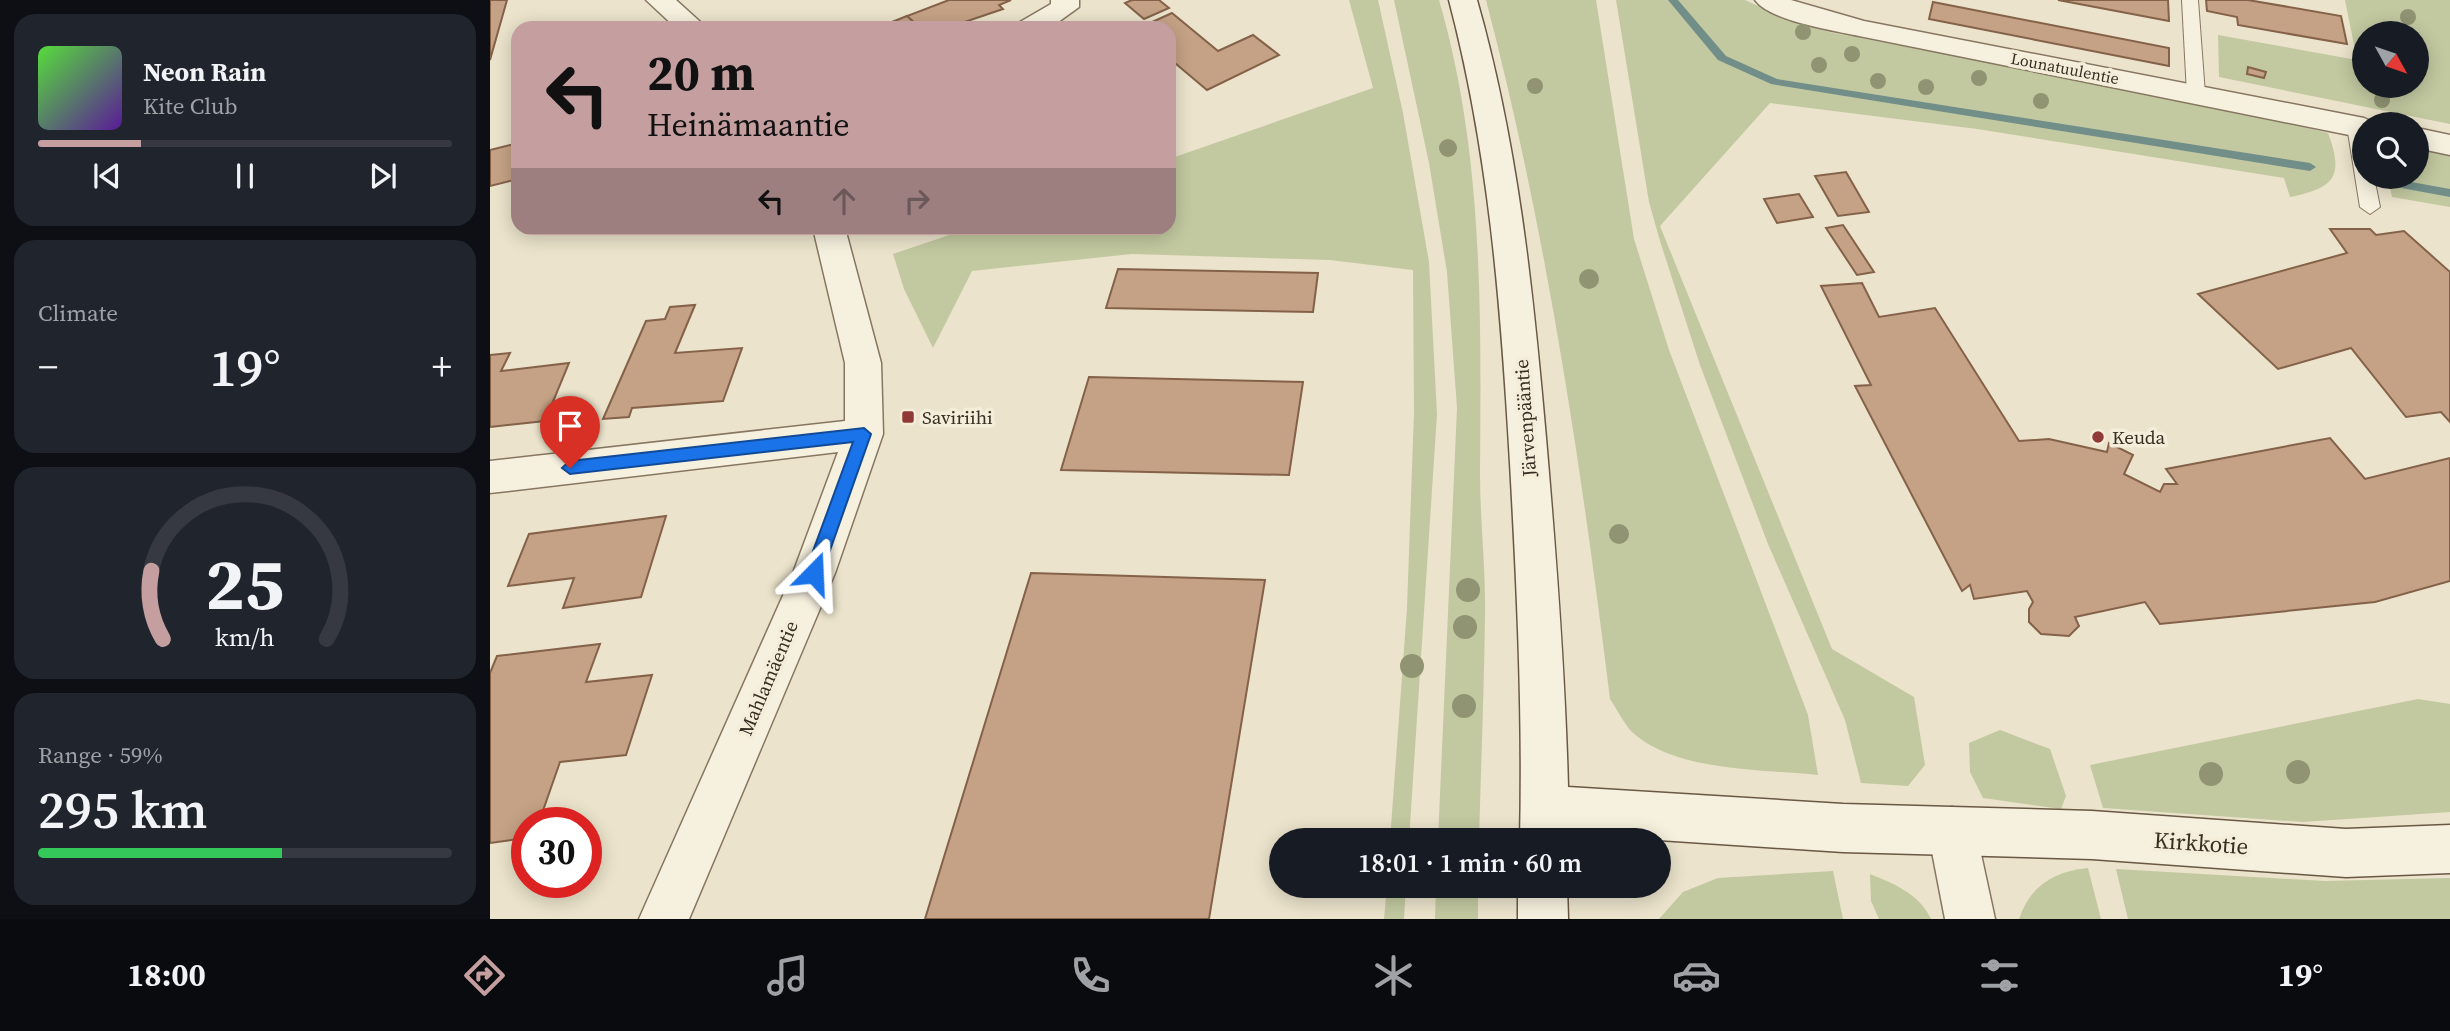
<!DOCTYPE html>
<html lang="en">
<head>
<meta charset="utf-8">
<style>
	body { margin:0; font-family:"Source Serif 4",serif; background:#20242c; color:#f1f3f6; height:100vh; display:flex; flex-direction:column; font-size:26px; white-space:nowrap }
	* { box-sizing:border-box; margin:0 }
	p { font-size:23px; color:#9ea1a6 }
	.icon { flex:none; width:38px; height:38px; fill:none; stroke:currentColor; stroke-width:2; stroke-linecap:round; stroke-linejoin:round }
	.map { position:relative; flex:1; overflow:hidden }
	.side { display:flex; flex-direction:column; gap:14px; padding:14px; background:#0d0f14; width:490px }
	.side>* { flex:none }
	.guide { position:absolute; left:21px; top:21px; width:665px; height:214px; border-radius:21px; box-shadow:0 4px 18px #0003; background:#c59fa0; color:#111; overflow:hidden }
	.needle { width:46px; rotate:130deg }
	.tools { position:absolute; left:1862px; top:21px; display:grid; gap:14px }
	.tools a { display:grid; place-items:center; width:77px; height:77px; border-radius:50%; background:#171b24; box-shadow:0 4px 18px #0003; font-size:35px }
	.speed { position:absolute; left:21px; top:807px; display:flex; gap:14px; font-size:35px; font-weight:700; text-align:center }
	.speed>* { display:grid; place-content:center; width:91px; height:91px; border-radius:50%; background:#171b24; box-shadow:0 4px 18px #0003; line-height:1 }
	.speed .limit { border:10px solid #d22; background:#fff; color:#111 }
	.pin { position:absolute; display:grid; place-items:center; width:60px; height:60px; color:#fff; margin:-72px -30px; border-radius:50% 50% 50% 0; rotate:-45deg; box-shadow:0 0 7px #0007 }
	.pin .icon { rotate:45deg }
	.me { position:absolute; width:77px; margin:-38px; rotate:21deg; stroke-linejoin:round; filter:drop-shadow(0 0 5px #0008) }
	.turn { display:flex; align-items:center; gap:24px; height:147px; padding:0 21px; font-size:32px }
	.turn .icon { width:91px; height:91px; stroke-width:2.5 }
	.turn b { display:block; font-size:49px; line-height:60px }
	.lanes { display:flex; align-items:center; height:66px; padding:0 21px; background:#0003; justify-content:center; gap:35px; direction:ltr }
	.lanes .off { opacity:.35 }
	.big { font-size:52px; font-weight:600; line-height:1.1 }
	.side .card { flex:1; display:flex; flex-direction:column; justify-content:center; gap:10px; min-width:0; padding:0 24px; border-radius:21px; background:#20242c }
	.side .dial { align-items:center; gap:0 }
	.dial svg { height:182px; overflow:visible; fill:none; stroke:#363941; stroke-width:7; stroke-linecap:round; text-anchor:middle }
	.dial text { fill:#f1f3f6; stroke:none }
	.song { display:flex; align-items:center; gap:21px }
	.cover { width:84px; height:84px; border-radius:10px; background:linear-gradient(135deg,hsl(110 70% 55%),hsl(270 70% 35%)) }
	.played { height:7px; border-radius:4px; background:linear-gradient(90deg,#c59fa0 25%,#363941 25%) }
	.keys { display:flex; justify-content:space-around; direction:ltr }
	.heat { display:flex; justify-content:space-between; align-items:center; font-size:38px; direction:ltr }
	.charge { height:10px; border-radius:5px; background:linear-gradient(90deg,#34c759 59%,#363941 0) }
	.trip { position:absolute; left:779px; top:828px; width:402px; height:70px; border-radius:35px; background:#171b24; box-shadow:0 4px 18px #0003; font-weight:600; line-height:70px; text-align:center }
	.dock { display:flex; height:112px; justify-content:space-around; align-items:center; background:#090b0e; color:#9ea1a6 }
	.dock .icon { width:49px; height:49px }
	.dock .on { color:#c59fa0 }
	.dock b { font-size:32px; color:#f1f3f6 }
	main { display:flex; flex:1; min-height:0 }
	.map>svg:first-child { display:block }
</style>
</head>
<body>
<main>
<section class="side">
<div class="card">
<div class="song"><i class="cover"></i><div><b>Neon Rain</b><p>Kite Club</p></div></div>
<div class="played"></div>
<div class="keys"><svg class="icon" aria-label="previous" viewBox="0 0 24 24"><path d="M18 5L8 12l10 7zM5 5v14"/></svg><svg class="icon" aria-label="pause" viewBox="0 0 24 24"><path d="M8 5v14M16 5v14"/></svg><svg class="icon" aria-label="next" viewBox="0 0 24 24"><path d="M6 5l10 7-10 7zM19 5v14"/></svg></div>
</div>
<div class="card"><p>Climate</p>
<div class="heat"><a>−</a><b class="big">19°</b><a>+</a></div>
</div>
<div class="card dial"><svg viewBox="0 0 100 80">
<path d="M14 69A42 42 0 1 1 86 69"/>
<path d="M14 69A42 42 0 0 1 9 39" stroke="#c59fa0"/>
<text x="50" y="56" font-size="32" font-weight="700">25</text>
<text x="50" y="72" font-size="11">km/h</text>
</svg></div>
<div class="card"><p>Range · 59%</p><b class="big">295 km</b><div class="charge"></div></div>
</section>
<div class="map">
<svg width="1960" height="919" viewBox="0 0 1960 919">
	<rect width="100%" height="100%" fill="#ebe3cb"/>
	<!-- green -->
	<g fill="#c2c9a0" fill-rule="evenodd">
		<path d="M859,0H888L913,113L939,262L947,414L919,840H900L917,608L924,412L923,270L840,260L642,254L482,271L443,348L414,289L403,254L480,228H679V159L883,88Z"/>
		<path d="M904,0H949C994,154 991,315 990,474C990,522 996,569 995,617C994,691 991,766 989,840H948L967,408L957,272L939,163Z"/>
		<path d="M996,0H1106L1144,239L1179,350L1318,715L1328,775C1271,769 1184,772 1141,731C1133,722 1127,709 1120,699C1091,464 1056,229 996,0Z"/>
		<path d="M1126,0H1255L1292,17L1339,32L1731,107L1838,133C1855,178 1843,188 1800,197L1794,178L1487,129L1280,103L1170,226L1342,649L1424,697L1435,765L1418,786L1371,783L1355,720L1278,544L1210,365L1170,241L1159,202Z"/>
		<path d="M1855,0H1960V124L1729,77L1728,35L1867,60ZM1874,33H1927V86H1874Z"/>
		<path d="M1927,147L1960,154V207L1902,197L1898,177H1927Z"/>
		<path d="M1928,699L1960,704V812L1813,822L1613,808L1600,765Z"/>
		<path d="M1510,730L1560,749L1576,796L1571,809L1493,798L1480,772L1479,743Z"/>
		<path d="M1598,868L1611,919H1529C1541,885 1563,872 1598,868Z"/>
		<path d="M1626,869L1835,881L1960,878V919H1638Z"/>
		<path d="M1343,871L1353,919H1169L1193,892L1228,878Z"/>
		<path d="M1380,874C1405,884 1429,894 1441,919H1389L1381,901Z"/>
		<path d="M897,886H916L914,919H894Z"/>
		<path d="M946,886H988V919H945Z"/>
	</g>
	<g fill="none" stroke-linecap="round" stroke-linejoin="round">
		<!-- stream -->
		<g fill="#728e88" fill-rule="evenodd">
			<path d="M1178,0H1188L1236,56L1287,79L1820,163L1826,167L1820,171L1281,84L1228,60Z"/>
			<path d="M1910,180L1960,189V197L1906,187L1904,184Z"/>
		</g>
	</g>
	<!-- building -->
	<g fill="#c5a285" stroke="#846249" stroke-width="2">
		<path d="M0,0H17L0,60Z"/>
		<path d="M459,0H521L509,5L513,9L457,28H430L417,16Z"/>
		<path d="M642,0H669L679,8L654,19L635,3Z"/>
		<path d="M1568,0H1678L1679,21Z"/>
		<path d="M1716,0H1758L1851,16L1857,44L1748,25L1747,17L1717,11Z"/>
		<path d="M1443,2L1679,48V66L1439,19Z"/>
		<path d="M682,13L728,51L763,35L789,55L717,90L679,58V28H649Z"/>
		<path d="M417,16L430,28H387Z"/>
		<path d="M1758,67L1776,72L1774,78L1757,74Z"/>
		<path d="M28,143V179L0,186V150Z"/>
		<path d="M1356,172L1379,212L1348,216L1325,176Z"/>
		<path d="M1309,194L1323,217L1287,223L1274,199Z"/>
		<path d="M1353,225L1384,272L1367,275L1336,228Z"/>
		<path d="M1840,229H1880L1886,235L1914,231L1960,272V422L1951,412L1916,417L1861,348L1788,369L1708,294L1857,253Z"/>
		<path d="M628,269L828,273L823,312L616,308Z"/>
		<path d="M1372,283L1389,317L1445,308L1529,441L1559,439L1617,452L1619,443L1643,455L1634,474L1670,492L1674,484H1687L1676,469L1840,438L1875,479L1960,458V581L1885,602L1670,624L1655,602L1585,617L1589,626L1579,636L1551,634L1539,622V609L1543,602L1537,591L1484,599L1480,585L1472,591L1365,386L1381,385L1331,286Z"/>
		<path d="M205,305L185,353L252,348L233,401L142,408L139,417L113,419L156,321L175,319L180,307Z"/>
		<path d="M20,353L11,371L79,363L55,421L0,427V355Z"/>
		<path d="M599,377L813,382L799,475L571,470Z"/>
		<path d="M176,516L151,597L73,608L84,578L18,586L39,534Z"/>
		<path d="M541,573L775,580L719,919H435Z"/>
		<path d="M110,644L96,682L162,675L136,755L70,762L49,822H37V838L0,843V673L7,656Z"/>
	</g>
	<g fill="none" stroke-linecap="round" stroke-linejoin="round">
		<!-- lane casing -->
		<g stroke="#877661" stroke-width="2">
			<g id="lane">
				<path d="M1692,0H1708L1715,94L1706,99L1697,94Z"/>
				<path d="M1866,120L1874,125V177H1884L1890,207L1880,214L1870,207L1857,126Z"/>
			</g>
		</g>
		<!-- street casing -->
		<g stroke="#877661" stroke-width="3">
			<g id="street">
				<path d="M156,0H186L217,28H186Z"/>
				<path d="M561,0H589V7L560,28H526L530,22L561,4Z"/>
				<path d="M1265,0H1301L1374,21L1874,118L1887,124H1874V138L1374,37C1348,31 1281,22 1265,0Z"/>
				<path d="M1927,128L1960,135V155L1927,148Z"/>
				<path d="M323,228H355L391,363L393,434L345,573L199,919H149L303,573L348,452L0,493V461L355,421V363Z"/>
				<path d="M1462,807L1479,814L1486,831L1505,919H1455L1438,831L1445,814Z"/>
			</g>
		</g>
		<!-- secondary casing -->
		<g stroke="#695844" stroke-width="3">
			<g id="secondary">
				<path d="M959,0H987C1028,144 1043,290 1056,438C1066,554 1075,670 1078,787L1353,804L1602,811L1856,829L1960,825V873L1856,877L1602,859L1353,852L1078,834V840H1030C1033,714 1027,589 1020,463C1011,306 999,152 959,0Z"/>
				<path d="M1028,886H1077L1078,919H1028Z"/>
			</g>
		</g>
		<!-- lane -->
		<use href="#lane" fill="#f6f0de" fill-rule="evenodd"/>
		<!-- street -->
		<use href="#street" fill="#f6f0de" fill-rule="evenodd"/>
		<!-- secondary -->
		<use href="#secondary" fill="#f6f0de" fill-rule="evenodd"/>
	</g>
	<!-- trees -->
	<g fill="#919473">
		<circle cx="1918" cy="17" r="8"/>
		<circle cx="1313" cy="32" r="8"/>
		<circle cx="1362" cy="54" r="8"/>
		<circle cx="1329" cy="65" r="8"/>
		<circle cx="1489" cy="78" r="8"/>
		<circle cx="1388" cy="81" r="8"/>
		<circle cx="1045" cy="86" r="8"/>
		<circle cx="1436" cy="87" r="8"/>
		<circle cx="1892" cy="100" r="8"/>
		<circle cx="1551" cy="101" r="8"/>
		<circle cx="958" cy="148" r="9"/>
		<circle cx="1099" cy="279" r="10"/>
		<circle cx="1129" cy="534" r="10"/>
		<circle cx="978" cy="590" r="12"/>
		<circle cx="975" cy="627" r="12"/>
		<circle cx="922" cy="666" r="12"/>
		<circle cx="974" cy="706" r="12"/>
		<circle cx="1808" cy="772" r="12"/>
		<circle cx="1721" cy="774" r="12"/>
	</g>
	<!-- route -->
	<path fill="#1a73e8" stroke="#114b97" stroke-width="2" d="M374,428L381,434L332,573L324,580L315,573L363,442L80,474L72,468L80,461Z"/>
	<!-- markers -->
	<g fill="#903936" stroke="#f3edda" stroke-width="2.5">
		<rect x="411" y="410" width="14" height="14" rx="3.5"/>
		<circle cx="1608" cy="437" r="7"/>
	</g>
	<g text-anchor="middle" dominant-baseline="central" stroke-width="7" stroke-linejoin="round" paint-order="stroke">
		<!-- far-street labels -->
		<g font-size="16" fill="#392e23" stroke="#f3edda">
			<text transform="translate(1575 68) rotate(11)">Lounatuulentie</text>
		</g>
		<!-- poi labels -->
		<g font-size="19" fill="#392e23" stroke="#f3edda" text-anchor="start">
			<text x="432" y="417">Saviriihi</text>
			<text x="1622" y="437">Keuda</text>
		</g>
		<!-- street labels -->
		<g font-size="19" fill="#392e23" stroke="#f3edda">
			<text transform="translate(1035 418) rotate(-94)">Järvenpääntie</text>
			<text transform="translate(278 678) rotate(-67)">Mahlamäentie</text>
		</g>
		<!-- near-street labels -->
		<g font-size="23" fill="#392e23" stroke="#f3edda">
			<text transform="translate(1711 843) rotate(4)">Kirkkotie</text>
		</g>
	</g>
</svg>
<div class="tools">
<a><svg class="needle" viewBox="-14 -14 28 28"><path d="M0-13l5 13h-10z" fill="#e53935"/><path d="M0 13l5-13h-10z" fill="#9ea1a6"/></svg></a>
<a><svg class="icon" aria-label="search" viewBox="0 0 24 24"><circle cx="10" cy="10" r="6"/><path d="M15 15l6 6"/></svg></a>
</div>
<div class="speed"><div class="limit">30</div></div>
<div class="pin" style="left:80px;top:468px;background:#d93025"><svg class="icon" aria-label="arrive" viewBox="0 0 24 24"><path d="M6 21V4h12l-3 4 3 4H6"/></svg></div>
<svg class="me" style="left:324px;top:573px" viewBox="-20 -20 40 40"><path d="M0-17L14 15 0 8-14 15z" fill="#1a73e8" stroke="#fff" stroke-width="4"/></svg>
<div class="trip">18:01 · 1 min · 60 m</div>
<div class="guide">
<div class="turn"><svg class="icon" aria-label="left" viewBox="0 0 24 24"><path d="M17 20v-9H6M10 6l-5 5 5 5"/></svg><div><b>20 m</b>Heinämaantie</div></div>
<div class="lanes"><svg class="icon" aria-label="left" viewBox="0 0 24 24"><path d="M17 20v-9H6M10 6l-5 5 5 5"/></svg><svg class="icon off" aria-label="ahead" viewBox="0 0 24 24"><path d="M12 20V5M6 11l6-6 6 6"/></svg><svg class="icon off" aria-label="right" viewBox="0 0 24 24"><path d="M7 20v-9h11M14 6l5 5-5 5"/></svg></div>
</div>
</div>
</main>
<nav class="dock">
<b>18:00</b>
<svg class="icon on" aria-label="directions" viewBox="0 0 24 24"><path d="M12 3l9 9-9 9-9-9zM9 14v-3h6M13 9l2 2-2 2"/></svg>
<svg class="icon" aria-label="music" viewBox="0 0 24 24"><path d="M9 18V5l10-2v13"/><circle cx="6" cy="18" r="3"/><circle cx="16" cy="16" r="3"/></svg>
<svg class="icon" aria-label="phone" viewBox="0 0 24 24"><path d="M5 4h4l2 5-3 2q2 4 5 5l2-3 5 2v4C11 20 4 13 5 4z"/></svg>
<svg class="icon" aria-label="climate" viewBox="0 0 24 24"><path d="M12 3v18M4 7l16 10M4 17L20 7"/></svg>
<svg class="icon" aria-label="car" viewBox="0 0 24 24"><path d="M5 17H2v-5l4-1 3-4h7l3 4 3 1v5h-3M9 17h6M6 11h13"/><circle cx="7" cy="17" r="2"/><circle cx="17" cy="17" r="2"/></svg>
<svg class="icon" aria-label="filters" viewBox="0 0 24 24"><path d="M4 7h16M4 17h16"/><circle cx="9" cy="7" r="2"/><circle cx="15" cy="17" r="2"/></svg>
<b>19°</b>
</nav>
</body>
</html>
